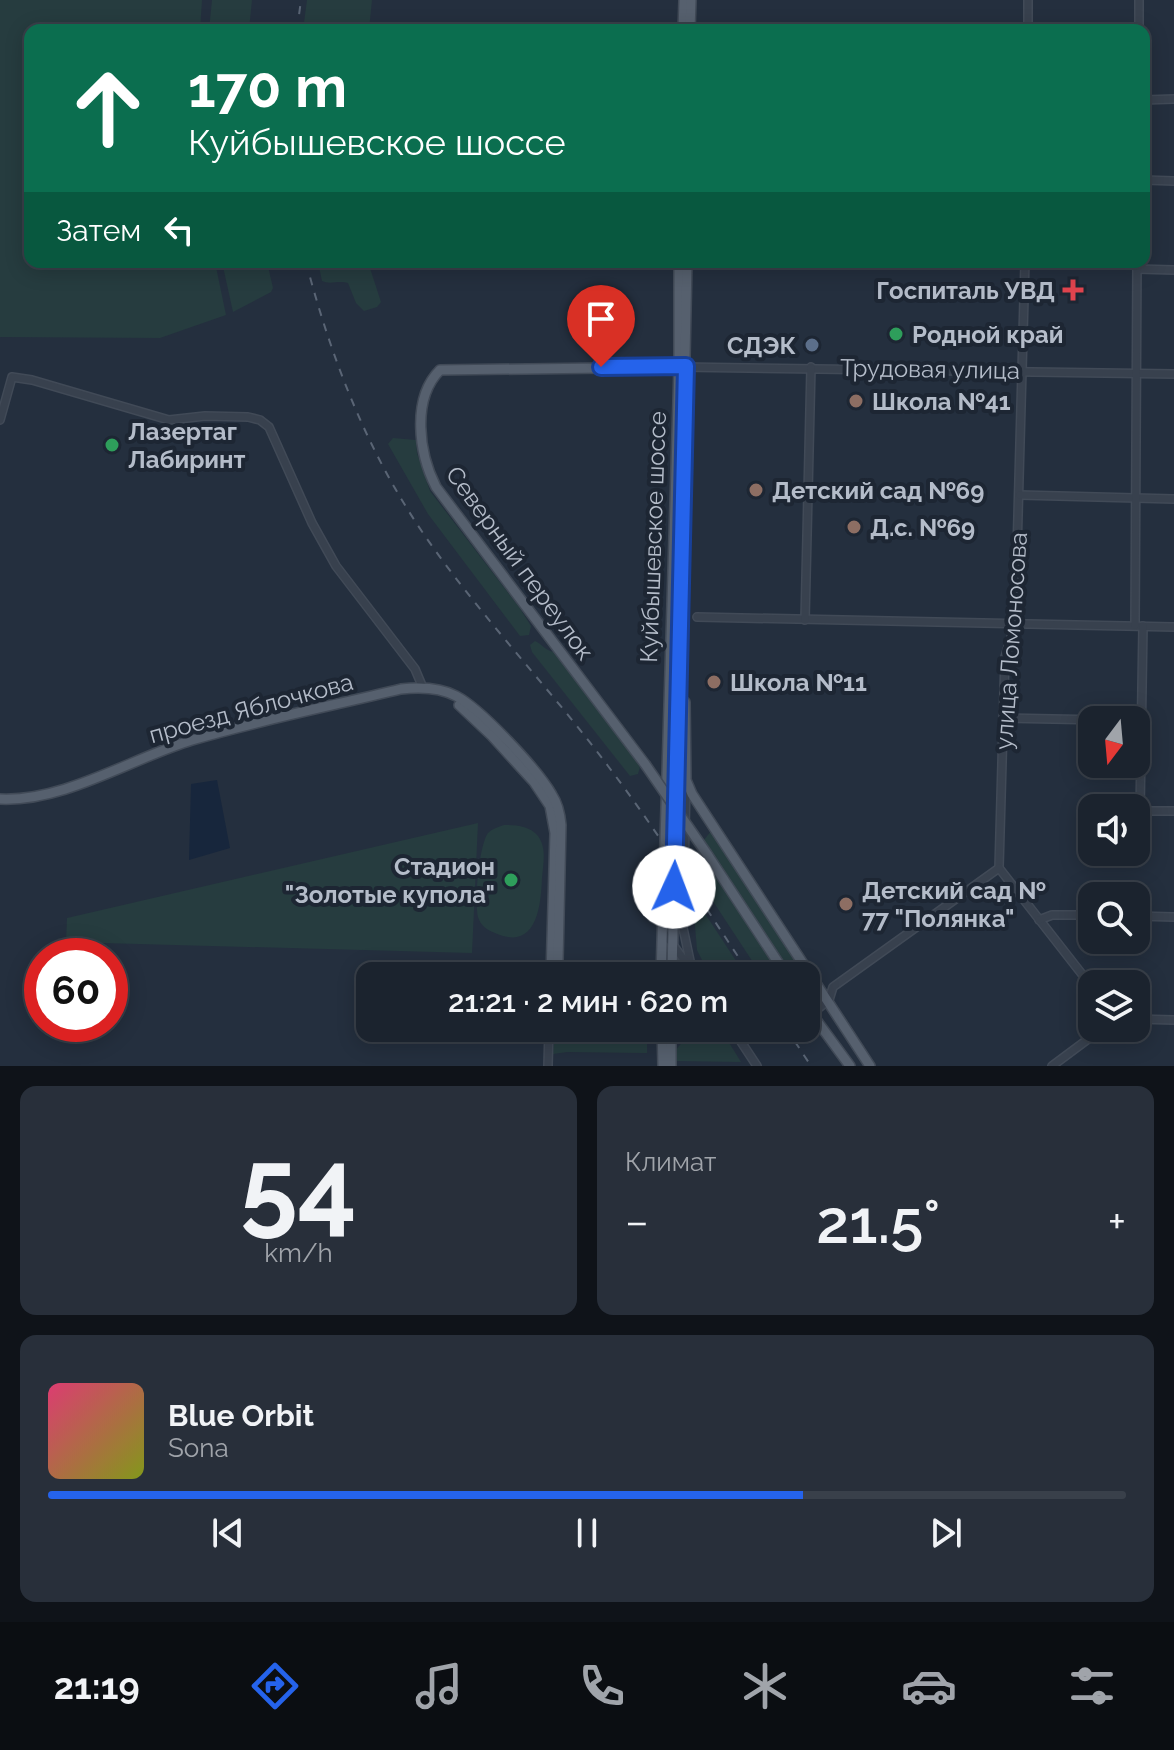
<!DOCTYPE html>
<html lang="ru">
<head>
<meta charset="utf-8">
<style>
	body { margin:0; font-family:Raleway,sans-serif; background:#282f3a; color:#f1f3f6; height:100vh; display:flex; flex-direction:column; font-size:30px; white-space:nowrap }
	* { box-sizing:border-box; margin:0 }
	p { font-size:26px; color:#a0a4aa }
	.icon { flex:none; width:44px; height:44px; fill:none; stroke:currentColor; stroke-width:2; stroke-linecap:round; stroke-linejoin:round }
	.map { position:relative; height:1066px; overflow:hidden }
	.side { display:flex; flex-direction:column; gap:20px; padding:20px; background:#0f1319; flex:1 }
	.side>* { flex:none }
	.guide { position:absolute; left:24px; top:24px; width:1126px; height:244px; border-radius:16px; box-shadow:0 4px 20px #0003,0 0 0 2px #39404a; background:#0b6e4f; color:#fff; overflow:hidden }
	.needle { width:52px; rotate:196deg }
	.fabs { position:absolute; left:1078px; top:706px; display:grid; gap:16px }
	.fabs a { display:grid; place-items:center; width:72px; height:72px; border-radius:16px; background:#1b232e; box-shadow:0 4px 20px #0003,0 0 0 2px #39404a; font-size:40px }
	.speed { position:absolute; left:24px; top:938px; display:flex; gap:16px; font-size:40px; font-weight:700; text-align:center }
	.speed>* { display:grid; place-content:center; width:104px; height:104px; border-radius:50%; background:#1b232e; box-shadow:0 4px 20px #0003,0 0 0 2px #39404a; line-height:1 }
	.speed .limit { border:12px solid #d22; background:#fff; color:#111 }
	.pin { position:absolute; display:grid; place-items:center; width:68px; height:68px; color:#fff; margin:-82px -34px; border-radius:50% 50% 50% 0; rotate:-45deg; box-shadow:0 0 8px #0007 }
	.pin .icon { rotate:45deg }
	.me { position:absolute; width:88px; margin:-44px; rotate:2deg; stroke-linejoin:round; filter:drop-shadow(0 0 6px #0008) }
	.turn { display:flex; align-items:center; gap:28px; height:168px; padding:0 32px; font-size:36px }
	.turn .icon { width:104px; height:104px; stroke-width:2.5 }
	.turn b { display:block; font-size:56px; line-height:68px }
	.then { display:flex; align-items:center; height:76px; padding:0 32px; background:#0003; gap:16px; font-size:30px }
	.big { font-size:60px; font-weight:600; line-height:1.1 }
	.side .widget { flex:1; display:flex; flex-direction:column; justify-content:center; gap:12px; min-width:0; padding:0 28px; border-radius:16px; background:#282f3a }
	.side .dial { align-items:center; gap:0 }
	.dial b { font-size:104px; line-height:1 }
	.song { display:flex; align-items:center; gap:24px }
	.cover { width:96px; height:96px; border-radius:12px; background:linear-gradient(135deg,hsl(340 70% 55%),hsl(70 70% 35%)) }
	.played { height:8px; border-radius:4px; background:linear-gradient(90deg,#2563eb 70%,#39404a 70%) }
	.keys { display:flex; justify-content:space-around; direction:ltr }
	.heat { display:flex; justify-content:space-between; align-items:center; font-size:44px; direction:ltr }
	.side .tiles { flex:1; display:grid; gap:20px; grid-template-columns:1fr 1fr }
	.widget:last-child { grid-column:span 2 }
	.trip { position:absolute; left:356px; top:962px; width:464px; height:80px; border-radius:16px; background:#1b232e; box-shadow:0 4px 20px #0003,0 0 0 2px #39404a; font-weight:600; line-height:80px; text-align:center }
	.dock { display:flex; height:128px; justify-content:space-around; align-items:center; background:#0b0e12; color:#a0a4aa }
	.dock .icon { width:56px; height:56px }
	.dock .active { color:#2563eb }
	.dock b { font-size:36px; color:#f1f3f6 }
	.map>svg:first-child { display:block }
</style>
</head>
<body>
<div class="map">
<svg width="1174" height="1066" viewBox="0 0 1174 1066">
	<rect width="100%" height="100%" fill="#242f3e"/>
	<!-- green -->
	<g fill="#263c3f">
		<path d="M0,0H202L200,30H30V262H215L226,315L160,338L0,337Z"/>
		<path d="M212,0H252L249,30H209Z"/>
		<path d="M307,0H372L369,30H303Z"/>
		<path d="M222,262H267L273,288L271,292L233,312Z"/>
		<path d="M318,262H368L381,302L377,307L364,311L356,303L348,283C338,280 331,285 322,281Z"/>
		<path d="M393,438L416,440L417,453L430,491L519,607L531,626L529,635L520,636L428,514L388,444Z"/>
		<path d="M535,641C542,644 545,650 553,652L613,728L640,767L638,774L630,776L532,652L530,645Z"/>
		<path d="M478,823L472,953L66,942L67,918Z"/>
		<path d="M504,825C516,825 530,826 538,836C547,848 543,864 542,878C541,905 537,952 495,933C487,930 481,926 478,917C474,902 479,845 488,833C492,829 498,827 504,825Z"/>
		<path d="M712,830L821,995L810,1005L806,999V976H792L703,841Z"/>
		<path d="M710,865L782,976H762L701,883L703,873L707,876Z"/>
		<path d="M693,902L699,911L702,909L746,976H710L697,950Z"/>
		<path d="M562,1034L641,1040L647,1044V1053L567,1052L553,1054L554,1040Z"/>
		<path d="M684,1040L728,1041L741,1062L675,1061V1051Z"/>
	</g>
	<!-- water -->
	<path fill="#17263c" d="M217,780L230,848L189,860L191,784Z"/>
	<g fill="none" stroke-linecap="round" stroke-linejoin="round">
		<!-- minor casing -->
		<g stroke="#414a57" stroke-width="10">
			<g id="minor">
				<path d="M1028,30V0"/>
				<path d="M1139,30V0"/>
				<path d="M1144,100L1174,99"/>
				<path d="M1144,180L1174,181"/>
				<path d="M1025,262L1015,624L1005,657L999,868L1092,987"/>
				<path d="M1137,269L1174,270"/>
				<path d="M681,367L1174,374"/>
				<path d="M0,420L12,377L32,380L169,420L205,416L248,417L260,420L269,427L312,523L336,566L415,669L423,688"/>
				<path d="M1020,495L1174,499"/>
				<path d="M697,617L1174,627"/>
				<path d="M805,620L811,367"/>
				<path d="M1135,625L1137,262"/>
				<path d="M1143,626L1140,811H1174"/>
				<path d="M1003,718L1103,720"/>
				<path d="M686,781L683,928L692,970"/>
				<path d="M1136,916L1174,917"/>
				<path d="M1039,920L1052,915H1092"/>
				<path d="M662,930L696,976"/>
				<path d="M811,1014L829,1000L833,987L999,868"/>
				<path d="M1136,1019L1174,1020"/>
				<path d="M732,1028L757,1066"/>
				<path d="M671,1032L738,1035"/>
				<path d="M549,1034L567,1031L602,1032"/>
				<path d="M548,1066L549,1028"/>
				<path d="M1052,1066L1103,1028"/>
			</g>
		</g>
		<!-- major casing -->
		<g stroke="#414a57" stroke-width="12">
			<g id="major">
				<path d="M683,30L684,0"/>
				<path d="M690,30L691,0"/>
				<path d="M685,702L686,780L692,794L870,1066"/>
				<path d="M459,705L492,736L534,782L550,806L555,833L551,976"/>
				<path d="M645,764L436,487C419,454 411,399 440,370L679,367"/>
				<path d="M0,799C64,802 130,759 192,740C260,720 331,706 401,689C419,687 439,687 456,696C481,709 538,770 552,795C558,804 560,814 561,825L558,961L561,976"/>
				<path d="M707,854L787,976"/>
				<path d="M661,976L679,367V262"/>
				<path d="M672,976L687,262"/>
				<path d="M806,1006L850,1066"/>
				<path d="M595,1028L623,1035L662,1037"/>
				<path d="M643,1028L664,1030"/>
				<path d="M662,1028L663,1066"/>
				<path d="M671,1066V1028"/>
			</g>
		</g>
		<!-- minor -->
		<use href="#minor" stroke="#38414e" stroke-width="7"/>
		<!-- major -->
		<use href="#major" stroke="#56606e" stroke-width="9"/>
		<!-- rail -->
		<g stroke="#5a6575" stroke-width="2" stroke-dasharray="8 8" stroke-linecap="butt">
			<path d="M297,30L301,0"/>
			<path d="M306,262C331,358 367,451 423,533C479,615 549,687 608,766C659,833 704,906 751,976"/>
			<path d="M786,1028L811,1066"/>
		</g>
		<!-- major-bridge casing -->
		<g stroke="#414a57" stroke-width="12" stroke-linecap="butt">
			<path id="major-bridge" d="M645,764L707,854"/>
		</g>
		<!-- major-bridge -->
		<use href="#major-bridge" stroke="#56606e" stroke-width="9"/>
	</g>
	<g fill="none" stroke-linecap="round" stroke-linejoin="round">
		<!-- route casing -->
		<g stroke="#184099" stroke-width="20">
			<path id="route" d="M601,367L686,366L674,887"/>
		</g>
		<!-- route -->
		<use href="#route" stroke="#2563eb" stroke-width="14"/>
	</g>
	<!-- markers -->
	<path fill="#e0444e" stroke="#1d2633" stroke-width="3" d="M1069 278h8v8h8v8h-8v8h-8v-8h-8v-8h8z"/>
	<g fill="#2e9e5b" stroke="#1d2633" stroke-width="3">
		<circle cx="896" cy="334" r="8"/>
		<circle cx="112" cy="445" r="8"/>
		<circle cx="511" cy="880" r="8"/>
	</g>
	<circle fill="#5c6f8a" stroke="#1d2633" stroke-width="3" cx="812" cy="345" r="8"/>
	<g fill="#8d6e63" stroke="#1d2633" stroke-width="3">
		<circle cx="856" cy="401" r="8"/>
		<circle cx="756" cy="490" r="8"/>
		<circle cx="854" cy="527" r="8"/>
		<circle cx="714" cy="682" r="8"/>
		<circle cx="846" cy="904" r="8"/>
	</g>
	<g text-anchor="middle" dominant-baseline="central" stroke-width="8" stroke-linejoin="round" paint-order="stroke">
		<!-- poi labels -->
		<g font-size="24" font-weight="bold" fill="#b4bcc9" stroke="#1d2633" text-anchor="start">
			<text x="1055" y="290" text-anchor="end">Госпиталь УВД</text>
			<text x="912" y="334">Родной край</text>
			<text x="796" y="345" text-anchor="end">СДЭК</text>
			<text x="872" y="401">Школа №41</text>
			<text x="128" y="431">Лазертаг<tspan x="128" dy="28">Лабиринт</tspan></text>
			<text x="772" y="490">Детский сад №69</text>
			<text x="870" y="527">Д.с. №69</text>
			<text x="730" y="682">Школа №11</text>
			<text x="495" y="866" text-anchor="end">Стадион<tspan x="495" dy="28">"Золотые купола"</tspan></text>
			<text x="862" y="890">Детский сад №<tspan x="862" dy="28">77 "Полянка"</tspan></text>
		</g>
		<!-- street labels -->
		<g font-size="24" fill="#b4bcc9" stroke="#1d2633">
			<text transform="translate(930 369) rotate(1)">Трудовая улица</text>
			<text transform="translate(653 537) rotate(-88)">Куйбышевское шоссе</text>
			<text transform="translate(520 563) rotate(54)">Северный переулок</text>
			<text transform="translate(1011 641) rotate(-86)">улица Ломоносова</text>
			<text transform="translate(251 708) rotate(-15)">проезд Яблочкова</text>
		</g>
	</g>
</svg>
<div class="fabs">
<a><svg class="needle" viewBox="-14 -14 28 28"><path d="M0-13l5 13h-10z" fill="#e53935"/><path d="M0 13l5-13h-10z" fill="#a0a4aa"/></svg></a>
<a><svg class="icon" aria-label="sound" viewBox="0 0 24 24"><path d="M4 9h4l5-4v14l-5-4H4zM17 9q2 3 0 6"/></svg></a>
<a><svg class="icon" aria-label="search" viewBox="0 0 24 24"><circle cx="10" cy="10" r="6"/><path d="M15 15l6 6"/></svg></a>
<a><svg class="icon" aria-label="layers" viewBox="0 0 24 24"><path d="M12 4l9 5-9 5-9-5zM3 14l9 5 9-5"/></svg></a>
</div>
<div class="speed"><div class="limit">60</div></div>
<div class="pin" style="left:601px;top:367px;background:#d93025"><svg class="icon" aria-label="arrive" viewBox="0 0 24 24"><path d="M6 21V4h12l-3 4 3 4H6"/></svg></div>
<svg class="me" style="left:674px;top:887px" viewBox="-20 -20 40 40"><circle r="19" fill="#fff"/><path d="M0-13L10 11 0 6-10 11z" fill="#2563eb"/></svg>
<div class="trip">21:21 · 2 мин · 620 m</div>
<div class="guide">
<div class="turn"><svg class="icon" aria-label="ahead" viewBox="0 0 24 24"><path d="M12 20V5M6 11l6-6 6 6"/></svg><div><b>170 m</b>Куйбышевское шоссе</div></div>
<div class="then">Затем<svg class="icon" aria-label="left" viewBox="0 0 24 24"><path d="M17 20v-9H6M10 6l-5 5 5 5"/></svg></div>
</div>
</div>
<section class="side">
<div class="tiles">
<div class="widget dial"><b>54</b><p>km/h</p></div>
<div class="widget"><p>Климат</p>
<div class="heat"><a>−</a><b class="big">21.5°</b><a>+</a></div>
</div>
<div class="widget">
<div class="song"><i class="cover"></i><div><b>Blue Orbit</b><p>Sona</p></div></div>
<div class="played"></div>
<div class="keys"><svg class="icon" aria-label="previous" viewBox="0 0 24 24"><path d="M18 5L8 12l10 7zM5 5v14"/></svg><svg class="icon" aria-label="pause" viewBox="0 0 24 24"><path d="M8 5v14M16 5v14"/></svg><svg class="icon" aria-label="next" viewBox="0 0 24 24"><path d="M6 5l10 7-10 7zM19 5v14"/></svg></div>
</div>
</div>
</section>
<nav class="dock">
<b>21:19</b>
<svg class="icon active" aria-label="directions" viewBox="0 0 24 24"><path d="M12 3l9 9-9 9-9-9zM9 14v-3h6M13 9l2 2-2 2"/></svg>
<svg class="icon" aria-label="music" viewBox="0 0 24 24"><path d="M9 18V5l10-2v13"/><circle cx="6" cy="18" r="3"/><circle cx="16" cy="16" r="3"/></svg>
<svg class="icon" aria-label="phone" viewBox="0 0 24 24"><path d="M5 4h4l2 5-3 2q2 4 5 5l2-3 5 2v4C11 20 4 13 5 4z"/></svg>
<svg class="icon" aria-label="climate" viewBox="0 0 24 24"><path d="M12 3v18M4 7l16 10M4 17L20 7"/></svg>
<svg class="icon" aria-label="car" viewBox="0 0 24 24"><path d="M5 17H2v-5l4-1 3-4h7l3 4 3 1v5h-3M9 17h6M6 11h13"/><circle cx="7" cy="17" r="2"/><circle cx="17" cy="17" r="2"/></svg>
<svg class="icon" aria-label="filters" viewBox="0 0 24 24"><path d="M4 7h16M4 17h16"/><circle cx="9" cy="7" r="2"/><circle cx="15" cy="17" r="2"/></svg>
</nav>
</body>
</html>
